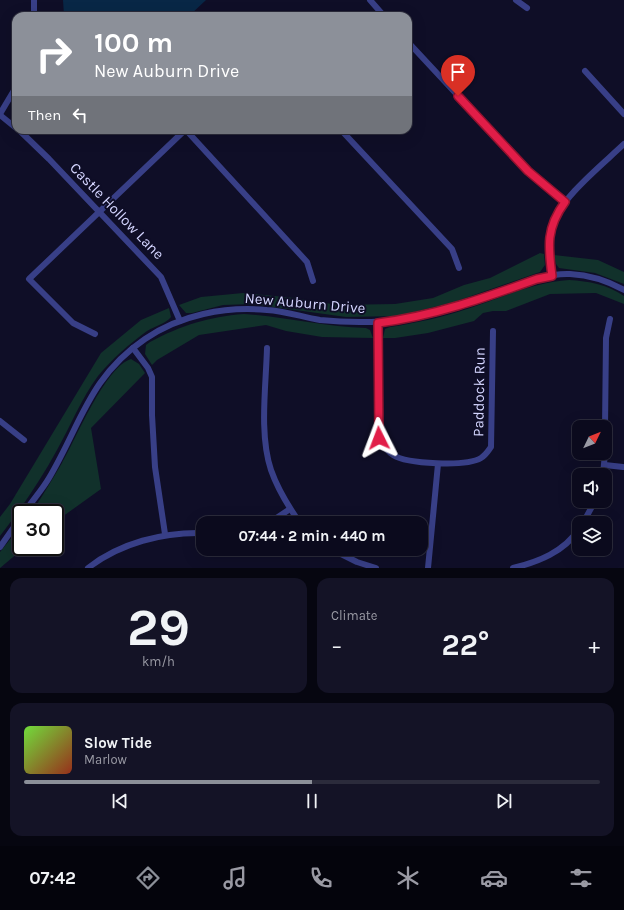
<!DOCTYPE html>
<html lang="en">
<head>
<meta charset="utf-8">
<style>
	body { margin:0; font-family:Karla,sans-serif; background:#141326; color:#f1f3f6; height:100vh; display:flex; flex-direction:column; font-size:15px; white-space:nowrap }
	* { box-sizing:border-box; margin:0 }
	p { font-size:13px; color:#9a9aa4 }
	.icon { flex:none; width:22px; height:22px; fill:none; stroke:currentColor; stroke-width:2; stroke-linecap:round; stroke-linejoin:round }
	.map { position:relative; height:568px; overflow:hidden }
	.drawer { display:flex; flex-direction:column; gap:10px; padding:10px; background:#060610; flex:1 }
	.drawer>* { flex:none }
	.hud { position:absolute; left:12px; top:12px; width:400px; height:122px; border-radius:12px; box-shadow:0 4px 16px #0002,0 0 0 1px #2b2b3b; background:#8c9099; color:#fff; overflow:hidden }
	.needle { width:26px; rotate:47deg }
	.controls { position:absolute; left:572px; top:420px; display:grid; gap:8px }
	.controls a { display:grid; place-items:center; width:40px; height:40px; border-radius:8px; background:#0b0a1d; box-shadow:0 4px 16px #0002,0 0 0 1px #2b2b3b; font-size:20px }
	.speed { position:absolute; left:12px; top:504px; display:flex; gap:8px; font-size:20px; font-weight:700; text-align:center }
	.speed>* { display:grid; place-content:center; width:52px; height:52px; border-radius:50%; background:#0b0a1d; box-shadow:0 4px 16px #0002,0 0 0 1px #2b2b3b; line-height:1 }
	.speed .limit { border:2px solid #111; border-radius:6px; background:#fff; color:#111 }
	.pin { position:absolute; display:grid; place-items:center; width:34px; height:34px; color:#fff; margin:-41px -17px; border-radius:50% 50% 50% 0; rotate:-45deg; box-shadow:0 0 4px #0007 }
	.pin .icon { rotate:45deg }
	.me { position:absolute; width:44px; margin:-22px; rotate:357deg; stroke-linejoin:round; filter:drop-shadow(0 0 3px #0008) }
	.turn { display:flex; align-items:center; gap:14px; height:84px; padding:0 16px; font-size:18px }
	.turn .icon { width:52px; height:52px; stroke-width:2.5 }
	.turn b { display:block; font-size:28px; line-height:34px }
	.then { display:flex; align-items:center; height:38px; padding:0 16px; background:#0003; gap:8px; font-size:15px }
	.big { font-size:30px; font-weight:700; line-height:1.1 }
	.drawer .card { flex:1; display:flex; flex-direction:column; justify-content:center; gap:6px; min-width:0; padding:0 14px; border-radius:12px; background:#141326 }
	.drawer .dial { align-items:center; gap:0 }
	.dial b { font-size:52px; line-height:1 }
	.song { display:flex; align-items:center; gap:12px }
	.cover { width:48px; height:48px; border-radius:6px; background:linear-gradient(135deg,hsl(100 70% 55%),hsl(10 70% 35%)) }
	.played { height:4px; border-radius:2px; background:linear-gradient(90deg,#8c9099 50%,#2b2b3b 50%) }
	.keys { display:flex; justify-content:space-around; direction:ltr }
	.heat { display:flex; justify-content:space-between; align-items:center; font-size:22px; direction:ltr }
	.drawer .tiles { flex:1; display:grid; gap:10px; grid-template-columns:1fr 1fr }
	.card:last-child { grid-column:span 2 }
	.trip { position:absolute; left:196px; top:516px; width:232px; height:40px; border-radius:12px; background:#0b0a1d; box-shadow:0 4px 16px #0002,0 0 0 1px #2b2b3b; font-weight:700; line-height:40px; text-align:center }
	.dock { display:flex; height:64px; justify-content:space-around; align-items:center; background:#04040c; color:#9a9aa4 }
	.dock .icon { width:28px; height:28px }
	.dock .selected { color:#8c9099 }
	.dock b { font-size:18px; color:#f1f3f6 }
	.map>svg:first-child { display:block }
</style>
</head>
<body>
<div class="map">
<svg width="624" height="568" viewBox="0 0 624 568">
	<rect width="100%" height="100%" fill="#0f0e27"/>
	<!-- green -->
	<g fill="#11312b">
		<path d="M540,253L544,254L545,265L540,272L454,302L398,316L346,317L253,304L223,305L192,313H186L179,305L201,297L243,293L295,298L338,305L395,304L433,298L464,285L490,278Z"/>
		<path d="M554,255L598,260L624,272V284L595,273L559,268L556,264Z"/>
		<path d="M569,280C589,281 608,285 624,296V304L596,293L550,294L506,311H493L483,313L474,321L428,333L395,338H383L385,329L390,327C417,323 443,317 470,308C503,297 535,282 569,280Z"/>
		<path d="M169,308L171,317C165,324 155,326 147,331C129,344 112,359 98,376C81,399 71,425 57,450C40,481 21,509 0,536V517L10,504L101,353L141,320Z"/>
		<path d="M244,314C285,317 325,327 366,328L370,330L373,338L322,337L286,331L266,325L199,335L157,360L152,365L145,354L146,345L150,342C182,325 208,317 244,314Z"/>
		<path d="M131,359L139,364L145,373L91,428L101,489L55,522V513H31C42,497 52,480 62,463C76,439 105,367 131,359Z"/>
		<path d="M21,526V547H25L0,568V552Z"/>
	</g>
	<!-- water -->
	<path fill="#082746" d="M63,0H206L189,16H64Z"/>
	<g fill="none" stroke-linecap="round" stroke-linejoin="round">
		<!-- minor -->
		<g stroke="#383f87" stroke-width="6">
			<path d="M370,0L384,16"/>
			<path d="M516,0L527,8"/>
			<path d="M34,16V0"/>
			<path d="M408,42L528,171L565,202"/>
			<path d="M585,71L624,114"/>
			<path d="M0,114L16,87"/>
			<path d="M0,115L16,128"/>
			<path d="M19,130L49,159L161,277L180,321"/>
			<path d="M186,130L307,262L313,281"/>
			<path d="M341,130L452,249L459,268"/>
			<path d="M552,276C550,260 546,242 551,227C560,198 602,165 624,144"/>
			<path d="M378,323L379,438C383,444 386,451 393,455C407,464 466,467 481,458C486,455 488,451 491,447L493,331"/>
			<path d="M95,334L73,323L29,279L185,130"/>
			<path d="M133,348L148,368L152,377V415L155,467L165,534"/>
			<path d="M267,348C266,386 259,434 271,470C278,490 288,506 300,523"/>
			<path d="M0,421L24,440"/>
			<path d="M605,428L606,338L610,319"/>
			<path d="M605,465L623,467"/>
			<path d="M603,475L605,453"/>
			<path d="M24,513C32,501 42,490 49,478C81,424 89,377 145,339C180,315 225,306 267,310C285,311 302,317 320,320C349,323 377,323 405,319C439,315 473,302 505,291C525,283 547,273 570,274C589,275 608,281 624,290"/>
			<path d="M269,523L290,509"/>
			<path d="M583,523L595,501"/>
			<path d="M0,547L21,517"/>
			<path d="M331,549L357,562L376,568"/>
			<path d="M88,568C120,543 163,532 203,533"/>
			<path d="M428,568L438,464"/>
			<path d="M513,568C538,562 564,552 579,529"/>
		</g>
	</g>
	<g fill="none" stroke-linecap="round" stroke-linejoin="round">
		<!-- route casing -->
		<g stroke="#92132f" stroke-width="10">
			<path id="route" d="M379,438L378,323C434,316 484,298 537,279L552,276C548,246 546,228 565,202L528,171L458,96"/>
		</g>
		<!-- route -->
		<use href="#route" stroke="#e11d48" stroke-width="7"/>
	</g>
	<g text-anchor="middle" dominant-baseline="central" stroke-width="4" stroke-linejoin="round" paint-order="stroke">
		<!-- street labels -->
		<g font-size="15" fill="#d4d5ff" stroke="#0f0e27">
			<text transform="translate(117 211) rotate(46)">Castle Hollow Lane</text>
			<text transform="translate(305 303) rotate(5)">New Auburn Drive</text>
			<text transform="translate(479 392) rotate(-89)">Paddock Run</text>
		</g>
	</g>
</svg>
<div class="controls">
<a><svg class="needle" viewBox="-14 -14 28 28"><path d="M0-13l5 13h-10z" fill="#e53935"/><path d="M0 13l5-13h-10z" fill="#9a9aa4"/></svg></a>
<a><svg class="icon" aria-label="sound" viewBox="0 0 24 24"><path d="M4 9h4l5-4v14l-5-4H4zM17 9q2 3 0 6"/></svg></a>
<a><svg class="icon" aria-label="layers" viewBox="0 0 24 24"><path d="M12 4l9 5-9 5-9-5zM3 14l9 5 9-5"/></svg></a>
</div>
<div class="speed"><div class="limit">30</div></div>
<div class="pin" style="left:458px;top:96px;background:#d93025"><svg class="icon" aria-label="arrive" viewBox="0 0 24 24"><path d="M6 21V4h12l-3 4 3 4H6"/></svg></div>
<svg class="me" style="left:379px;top:438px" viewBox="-20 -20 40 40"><path d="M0-17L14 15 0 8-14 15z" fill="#e11d48" stroke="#fff" stroke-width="4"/></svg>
<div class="trip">07:44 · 2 min · 440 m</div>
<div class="hud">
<div class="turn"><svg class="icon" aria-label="right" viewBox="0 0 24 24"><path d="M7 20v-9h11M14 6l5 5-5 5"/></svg><div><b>100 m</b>New Auburn Drive</div></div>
<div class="then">Then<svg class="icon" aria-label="left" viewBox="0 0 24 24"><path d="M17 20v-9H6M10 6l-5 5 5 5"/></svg></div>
</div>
</div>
<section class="drawer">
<div class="tiles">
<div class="card dial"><b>29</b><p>km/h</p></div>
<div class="card"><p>Climate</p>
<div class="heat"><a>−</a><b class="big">22°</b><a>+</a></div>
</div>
<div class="card">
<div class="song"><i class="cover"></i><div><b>Slow Tide</b><p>Marlow</p></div></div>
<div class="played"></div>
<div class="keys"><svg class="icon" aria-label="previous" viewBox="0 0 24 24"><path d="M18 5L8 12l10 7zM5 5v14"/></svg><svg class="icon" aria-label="pause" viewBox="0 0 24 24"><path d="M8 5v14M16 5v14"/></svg><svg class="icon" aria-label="next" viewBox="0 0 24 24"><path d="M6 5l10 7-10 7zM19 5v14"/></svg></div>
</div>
</div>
</section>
<nav class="dock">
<b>07:42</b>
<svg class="icon selected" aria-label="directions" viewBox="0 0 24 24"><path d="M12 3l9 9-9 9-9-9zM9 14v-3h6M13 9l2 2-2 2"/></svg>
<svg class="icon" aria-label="music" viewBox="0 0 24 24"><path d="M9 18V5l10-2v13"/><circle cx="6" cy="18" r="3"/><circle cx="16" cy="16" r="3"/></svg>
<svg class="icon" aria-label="phone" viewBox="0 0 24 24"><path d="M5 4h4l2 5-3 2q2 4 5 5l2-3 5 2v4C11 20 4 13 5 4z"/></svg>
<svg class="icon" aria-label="climate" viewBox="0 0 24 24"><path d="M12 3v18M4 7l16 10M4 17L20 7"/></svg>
<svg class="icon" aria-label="car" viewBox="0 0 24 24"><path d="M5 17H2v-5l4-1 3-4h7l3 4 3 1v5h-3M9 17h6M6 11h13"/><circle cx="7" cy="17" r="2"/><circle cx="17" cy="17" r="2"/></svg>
<svg class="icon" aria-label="filters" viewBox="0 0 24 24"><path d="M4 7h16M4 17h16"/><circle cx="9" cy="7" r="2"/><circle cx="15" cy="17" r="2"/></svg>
</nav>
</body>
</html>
